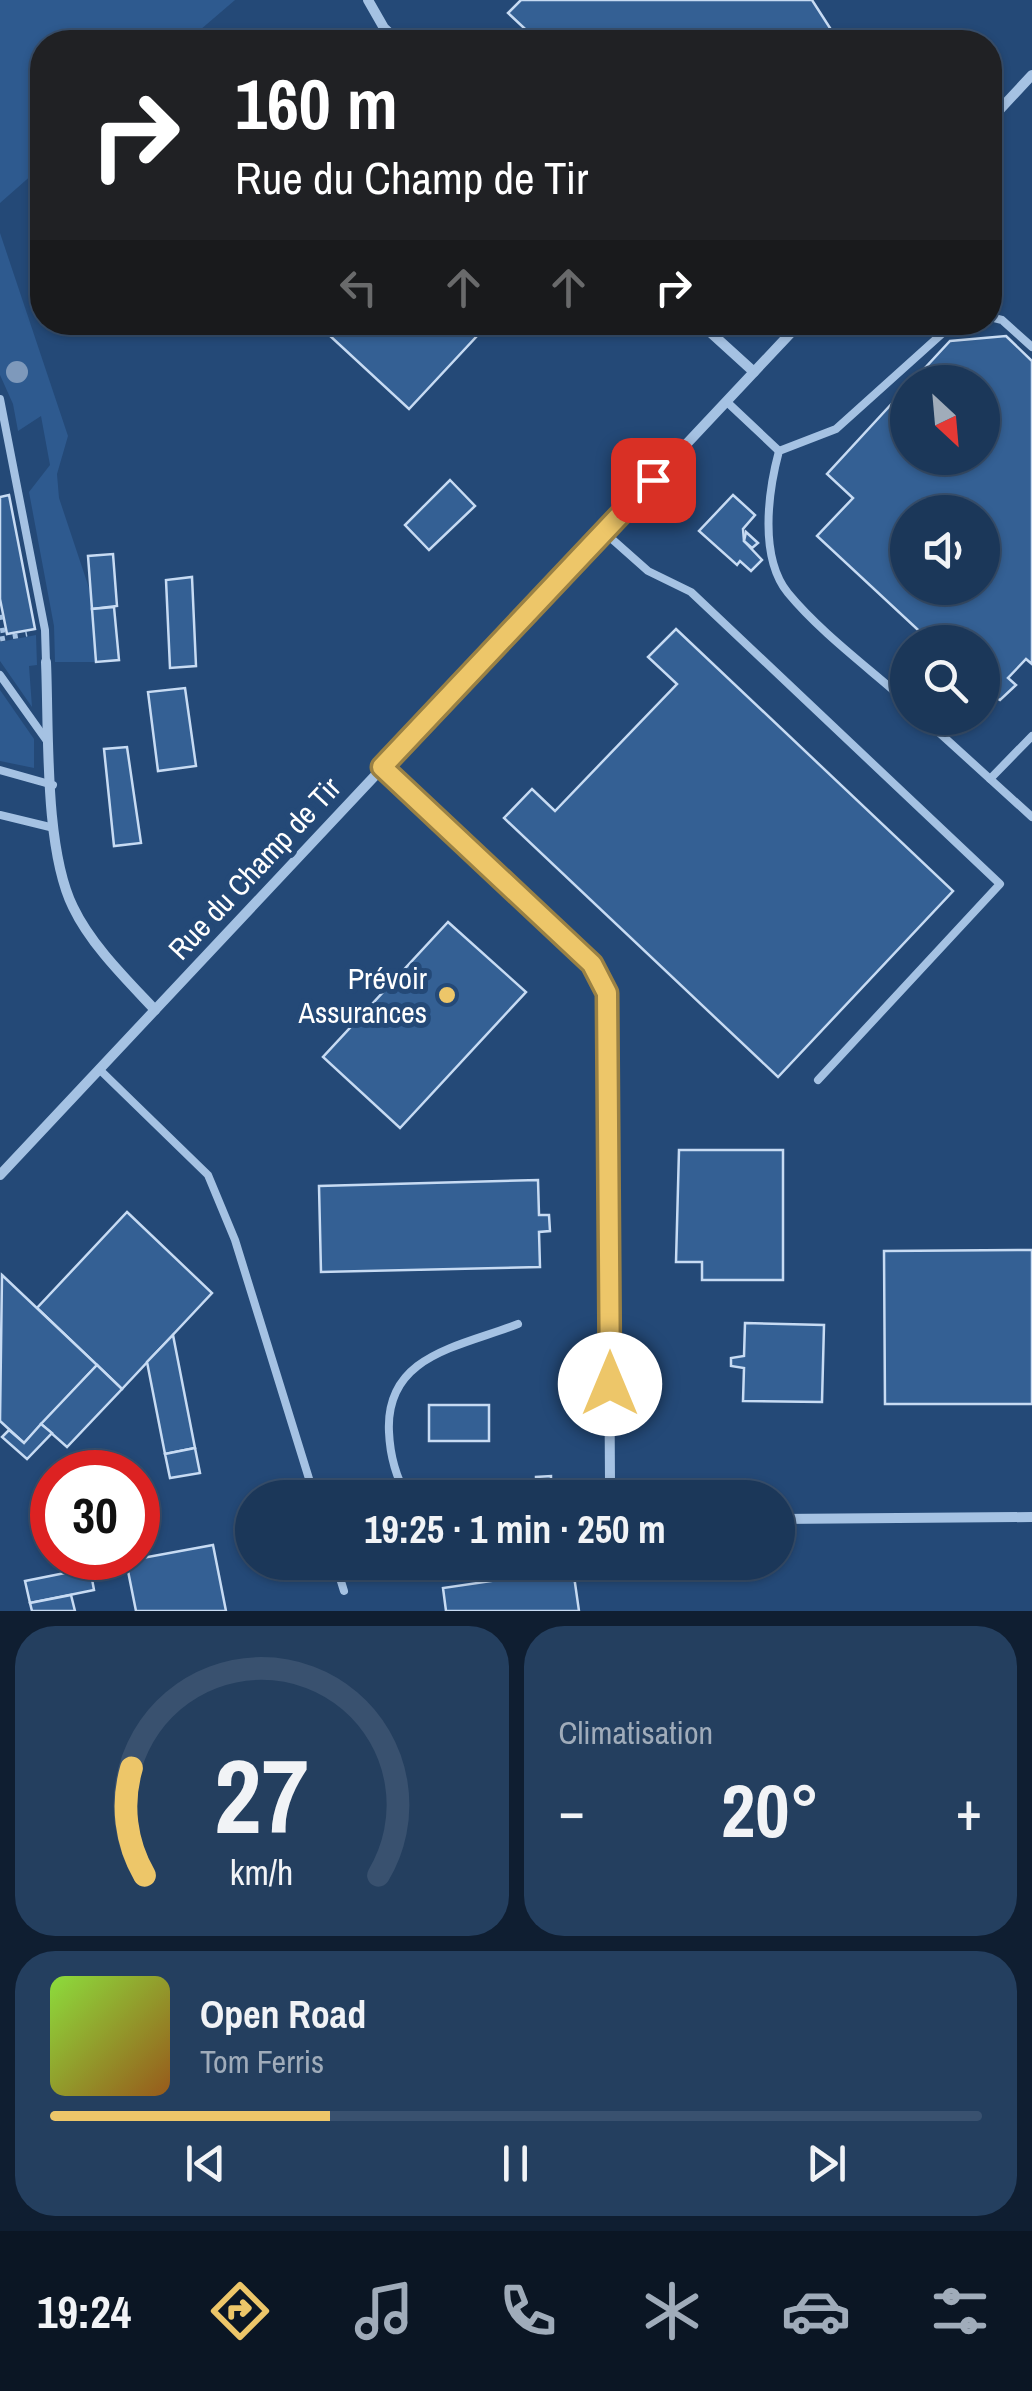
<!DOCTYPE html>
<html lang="fr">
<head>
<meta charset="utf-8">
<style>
	body { margin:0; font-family:"Archivo Narrow",sans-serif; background:#243f5f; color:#f1f3f6; height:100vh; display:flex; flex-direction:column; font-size:38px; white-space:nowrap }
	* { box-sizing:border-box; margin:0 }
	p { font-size:32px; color:#a0acba }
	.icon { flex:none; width:55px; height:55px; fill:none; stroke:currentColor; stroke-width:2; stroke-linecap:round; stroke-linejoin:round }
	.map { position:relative; height:1611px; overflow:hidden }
	.side { display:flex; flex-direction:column; gap:15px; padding:15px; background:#0f1e31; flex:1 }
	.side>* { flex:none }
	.hud { position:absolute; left:30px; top:30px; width:972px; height:305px; border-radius:40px; box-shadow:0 2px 8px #0004,0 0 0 2px #39516f; background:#202124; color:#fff; overflow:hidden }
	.needle { width:65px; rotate:154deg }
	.controls { position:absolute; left:890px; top:365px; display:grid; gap:20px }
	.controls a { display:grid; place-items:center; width:110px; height:110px; border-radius:50%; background:#1b3759; box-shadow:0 2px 8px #0004,0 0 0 2px #39516f; font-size:50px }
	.speed { position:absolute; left:30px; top:1450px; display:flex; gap:20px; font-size:50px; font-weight:700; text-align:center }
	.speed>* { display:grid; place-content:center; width:130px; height:130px; border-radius:50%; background:#1b3759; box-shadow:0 2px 8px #0004,0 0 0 2px #39516f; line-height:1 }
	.speed .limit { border:15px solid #d22; background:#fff; color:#111 }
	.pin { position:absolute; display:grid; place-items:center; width:85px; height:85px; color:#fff; margin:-42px; border-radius:20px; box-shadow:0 5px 15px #0006 }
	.me { position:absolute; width:110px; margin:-55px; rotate:0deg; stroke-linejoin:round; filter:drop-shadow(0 0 8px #0008) }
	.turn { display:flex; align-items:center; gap:35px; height:210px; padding:0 40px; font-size:45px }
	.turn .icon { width:130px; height:130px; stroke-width:2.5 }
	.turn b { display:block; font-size:70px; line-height:85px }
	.lanes { display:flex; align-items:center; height:95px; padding:0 40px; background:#0003; justify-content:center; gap:50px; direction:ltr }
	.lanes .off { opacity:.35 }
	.big { font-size:75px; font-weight:700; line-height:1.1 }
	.side .tile { flex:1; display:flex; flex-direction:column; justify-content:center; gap:15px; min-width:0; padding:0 35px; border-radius:40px; background:#243f5f }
	.side .dial { align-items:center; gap:0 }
	.dial svg { height:260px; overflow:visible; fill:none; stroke:#39516f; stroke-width:7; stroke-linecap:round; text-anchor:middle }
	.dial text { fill:#f1f3f6; stroke:none }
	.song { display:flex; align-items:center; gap:30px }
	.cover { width:120px; height:120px; border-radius:15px; background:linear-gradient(135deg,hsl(90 70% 55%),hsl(30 70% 35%)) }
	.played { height:10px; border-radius:5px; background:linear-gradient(90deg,#edc669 30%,#39516f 30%) }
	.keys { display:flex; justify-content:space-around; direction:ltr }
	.heat { display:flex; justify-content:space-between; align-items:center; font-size:55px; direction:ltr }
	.side .tiles { flex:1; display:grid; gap:15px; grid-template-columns:1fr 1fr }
	.tile:last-child { grid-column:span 2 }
	.trip { position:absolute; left:235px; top:1480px; width:560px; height:100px; border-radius:50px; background:#1b3759; box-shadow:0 2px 8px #0004,0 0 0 2px #39516f; font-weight:700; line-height:100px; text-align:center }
	.dock { display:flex; height:160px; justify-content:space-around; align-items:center; background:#0b1624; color:#a0acba }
	.dock .icon { width:70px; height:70px }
	.dock .selected { color:#edc669 }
	.dock b { font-size:45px; color:#f1f3f6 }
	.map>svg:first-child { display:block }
</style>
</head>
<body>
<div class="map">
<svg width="1032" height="1611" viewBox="0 0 1032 1611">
	<rect width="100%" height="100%" fill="#244977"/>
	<!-- green -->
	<g fill="#2e5a8f">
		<path d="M0,0H235L186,42H42V166L0,203Z"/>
		<path d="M0,233L68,436L57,474L59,498L91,594L96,662H55L54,626L29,492L50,465L41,416L18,431L13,404L0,375Z"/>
		<path d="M36,635L37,665L29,666L32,707L0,661V642Z"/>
		<path d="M0,690L34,739V768L0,761Z"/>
	</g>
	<!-- building -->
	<g fill="#346094" stroke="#c7dbf3" stroke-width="2.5" fill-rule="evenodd">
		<path d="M521,0H812L839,42H539L508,13Z"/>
		<path d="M315,322H490L409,409Z"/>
		<path d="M1006,336L1032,361V664L1026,659L1008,678L1016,685L1000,700L982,690V642H931L817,536L853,498L827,474L897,398L908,408V458H982V382H912L950,341ZM908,512H982V588H908Z"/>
		<path d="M450,480L475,506L429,550L405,525Z"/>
		<path d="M9,495L35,629L7,634L0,599V497Z"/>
		<path d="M733,495L755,515L743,529L744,541L762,560L751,571L740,561L737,565L699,531Z"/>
		<path d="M746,532L758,543L752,548L744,541Z"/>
		<path d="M113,554L117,606L92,609L88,556Z"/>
		<path d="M192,577L196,666L170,668L166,580Z"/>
		<path d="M114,607L119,660L96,662L92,609Z"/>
		<path d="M676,629L953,891L778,1077L504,818L532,789L555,811L677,684L648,657Z"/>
		<path d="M185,688L196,766L158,771L148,692Z"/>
		<path d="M127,747L141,843L114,846L104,749Z"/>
		<path d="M448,922L526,992L400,1128L323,1057Z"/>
		<path d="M679,1150H783V1280H702V1262H676Z"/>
		<path d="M538,1180L539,1215H549L550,1231L539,1232L540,1267L321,1272L319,1186Z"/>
		<path d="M127,1212L212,1293L122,1389L37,1308Z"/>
		<path d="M1032,1250V1404H885L884,1251Z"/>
		<path d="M2,1275L97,1365L24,1443L0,1421Z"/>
		<path d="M745,1323L824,1325L822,1402L743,1401L744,1368L731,1366V1358L744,1356Z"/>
		<path d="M173,1335L195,1448L165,1454L147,1362Z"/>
		<path d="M97,1365L122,1389L67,1447L41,1424Z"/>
		<rect x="429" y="1405" width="60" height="36"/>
		<path d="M41,1424L52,1433L27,1459L2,1437L9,1430L24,1443Z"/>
		<path d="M195,1448L200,1473L170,1478L165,1454Z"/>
		<path d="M551,1476V1491H536V1477Z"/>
		<path d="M213,1545L226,1611H136L126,1561Z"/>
		<path d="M90,1568L94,1590L30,1603L25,1581Z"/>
		<path d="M573,1569L579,1611H446L443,1588Z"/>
		<path d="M71,1595L75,1611H32L30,1603Z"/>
	</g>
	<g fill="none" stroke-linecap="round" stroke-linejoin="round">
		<!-- path -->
		<g stroke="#a5c2e3" stroke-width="5" stroke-dasharray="5 8" stroke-linecap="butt">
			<path d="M0,615L4,638"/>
			<path d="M0,639L27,634"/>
		</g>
		<!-- service -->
		<g stroke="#a5c2e3" stroke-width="8">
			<path d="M990,317L1002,320L1032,347"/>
			<path d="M0,399L45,630L46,662"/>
			<path d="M727,402L779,451"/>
			<path d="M604,532L648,571L691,592L1000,884L818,1080"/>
			<path d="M0,675L47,741"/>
			<path d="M908,703C869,668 821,633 788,593C759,557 768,492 779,451L836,429L955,322"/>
			<path d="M923,718L1032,817"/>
			<path d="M0,770L53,785"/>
			<path d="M990,779L1032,736"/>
			<path d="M0,815L54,828"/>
			<path d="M99,1069L208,1175L235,1240L315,1498"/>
			<path d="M408,1498C395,1476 390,1456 389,1432C385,1355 459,1347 518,1324"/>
			<path d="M335,1562L344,1591"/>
		</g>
		<!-- minor -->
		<g stroke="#a5c2e3" stroke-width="10">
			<path d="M368,0L384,28L399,42"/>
			<path d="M990,120L1032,75"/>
			<path d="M699,322L754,372"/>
			<path d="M46,662C49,730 44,848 73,907C91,945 127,980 155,1010"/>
			<path d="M383,767L592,964L607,993L610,1482L617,1498"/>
			<path d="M0,1175L801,322"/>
			<path d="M778,1519L1032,1517"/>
		</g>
	</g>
	<!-- trees -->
	<circle fill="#7e99bb" cx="17" cy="372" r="11"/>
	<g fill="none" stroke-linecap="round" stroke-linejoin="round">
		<!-- route casing -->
		<g stroke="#9a8144" stroke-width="25">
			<path id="route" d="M610,1384L607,993L592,964L382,767L653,480"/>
		</g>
		<!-- route -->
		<use href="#route" stroke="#edc669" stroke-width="18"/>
	</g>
	<!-- markers -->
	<circle fill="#edc669" stroke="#244977" stroke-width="4" cx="447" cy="995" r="10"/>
	<g text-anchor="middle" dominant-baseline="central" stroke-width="10" stroke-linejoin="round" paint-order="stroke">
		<!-- street labels -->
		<g font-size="30" fill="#fff" stroke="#244977">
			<text transform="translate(254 868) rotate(-47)">Rue du Champ de Tir</text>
		</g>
		<!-- poi labels -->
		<g font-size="30" fill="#fff" stroke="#244977" text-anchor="end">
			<text x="427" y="978">Prévoir<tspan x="427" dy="34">Assurances</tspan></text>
		</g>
	</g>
</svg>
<div class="controls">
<a><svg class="needle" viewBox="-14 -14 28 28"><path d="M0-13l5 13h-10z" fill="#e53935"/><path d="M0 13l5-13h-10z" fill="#a0acba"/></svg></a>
<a><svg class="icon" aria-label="sound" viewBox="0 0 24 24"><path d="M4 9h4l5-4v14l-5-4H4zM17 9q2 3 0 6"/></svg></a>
<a><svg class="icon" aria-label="search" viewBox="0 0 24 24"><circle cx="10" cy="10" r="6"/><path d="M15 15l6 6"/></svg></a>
</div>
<div class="speed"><div class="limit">30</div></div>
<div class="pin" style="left:653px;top:480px;background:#d93025"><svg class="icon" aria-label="arrive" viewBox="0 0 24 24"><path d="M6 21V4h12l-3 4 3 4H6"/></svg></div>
<svg class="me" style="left:610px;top:1384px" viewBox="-20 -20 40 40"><circle r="19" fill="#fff"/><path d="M0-13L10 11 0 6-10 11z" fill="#edc669"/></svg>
<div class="trip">19:25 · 1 min · 250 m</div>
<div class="hud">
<div class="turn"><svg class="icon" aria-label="right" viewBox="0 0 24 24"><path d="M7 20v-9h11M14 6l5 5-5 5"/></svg><div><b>160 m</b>Rue du Champ de Tir</div></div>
<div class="lanes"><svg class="icon off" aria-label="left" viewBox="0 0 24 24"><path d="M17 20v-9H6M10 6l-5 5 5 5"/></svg><svg class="icon off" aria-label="ahead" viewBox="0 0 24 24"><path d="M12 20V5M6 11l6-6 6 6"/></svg><svg class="icon off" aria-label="ahead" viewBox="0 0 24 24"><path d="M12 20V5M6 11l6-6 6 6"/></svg><svg class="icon" aria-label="right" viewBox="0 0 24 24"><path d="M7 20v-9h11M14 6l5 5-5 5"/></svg></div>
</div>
</div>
<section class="side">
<div class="tiles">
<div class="tile dial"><svg viewBox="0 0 100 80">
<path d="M14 69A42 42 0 1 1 86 69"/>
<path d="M14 69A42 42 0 0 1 10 36" stroke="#edc669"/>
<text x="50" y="56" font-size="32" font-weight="700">27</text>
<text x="50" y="72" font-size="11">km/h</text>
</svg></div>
<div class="tile"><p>Climatisation</p>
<div class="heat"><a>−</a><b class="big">20°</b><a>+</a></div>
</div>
<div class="tile">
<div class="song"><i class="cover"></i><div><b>Open Road</b><p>Tom Ferris</p></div></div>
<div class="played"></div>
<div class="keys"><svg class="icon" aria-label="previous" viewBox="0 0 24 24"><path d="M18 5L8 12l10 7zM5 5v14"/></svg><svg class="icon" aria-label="pause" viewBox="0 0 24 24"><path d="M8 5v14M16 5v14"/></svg><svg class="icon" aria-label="next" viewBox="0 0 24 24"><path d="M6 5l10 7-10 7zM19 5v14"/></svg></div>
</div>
</div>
</section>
<nav class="dock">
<b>19:24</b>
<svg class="icon selected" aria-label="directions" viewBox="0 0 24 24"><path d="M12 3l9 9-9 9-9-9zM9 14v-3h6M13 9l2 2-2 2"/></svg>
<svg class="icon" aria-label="music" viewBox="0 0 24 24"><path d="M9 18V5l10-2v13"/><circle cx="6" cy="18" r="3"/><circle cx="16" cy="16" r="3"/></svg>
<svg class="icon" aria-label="phone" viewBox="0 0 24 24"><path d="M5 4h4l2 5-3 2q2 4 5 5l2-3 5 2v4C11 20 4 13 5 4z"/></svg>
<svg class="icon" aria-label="climate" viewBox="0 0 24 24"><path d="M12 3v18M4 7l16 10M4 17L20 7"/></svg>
<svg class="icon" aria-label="car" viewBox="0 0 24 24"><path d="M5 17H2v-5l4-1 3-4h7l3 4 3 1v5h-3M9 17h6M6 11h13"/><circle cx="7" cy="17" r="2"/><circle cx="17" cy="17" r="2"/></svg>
<svg class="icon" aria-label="filters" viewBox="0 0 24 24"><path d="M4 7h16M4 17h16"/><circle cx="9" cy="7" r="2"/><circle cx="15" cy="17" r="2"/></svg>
</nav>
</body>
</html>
